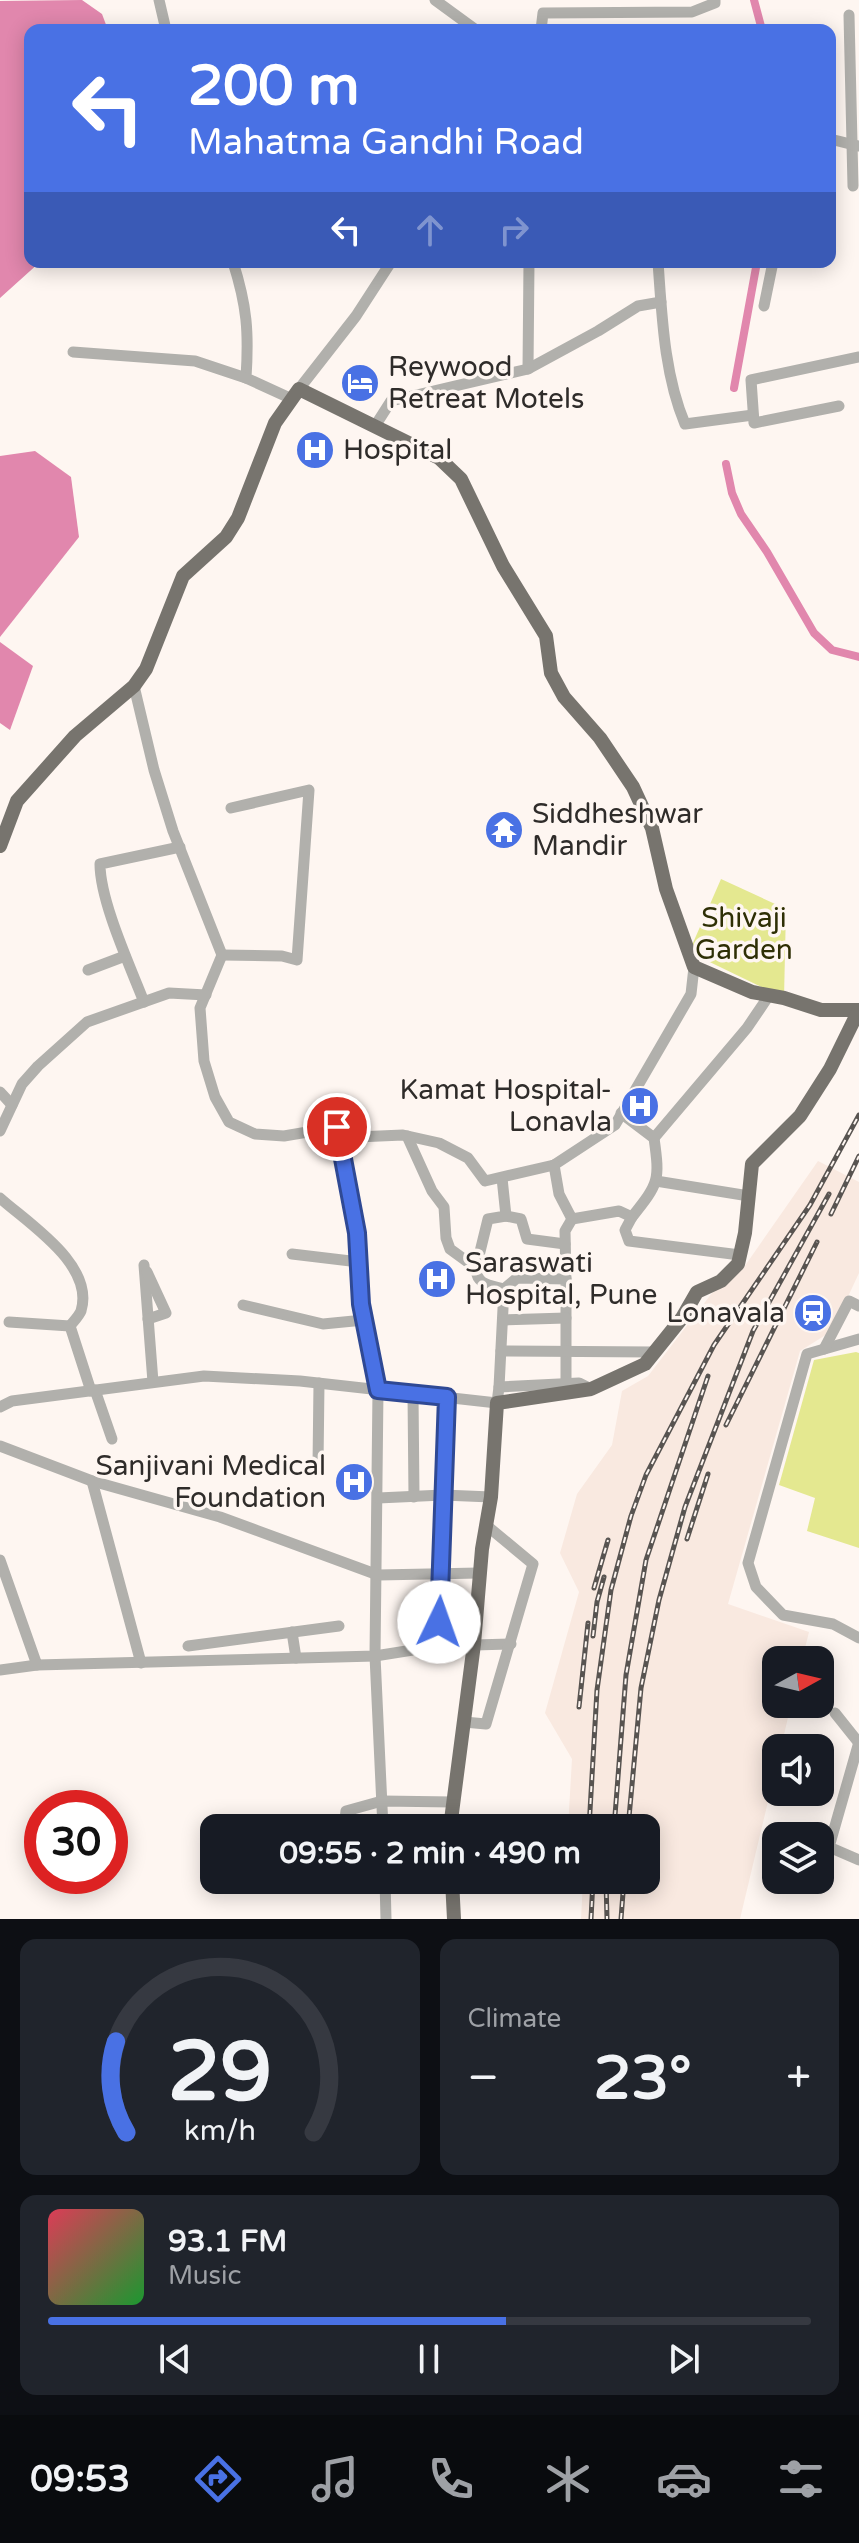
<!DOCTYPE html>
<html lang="en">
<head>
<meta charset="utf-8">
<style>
	body { margin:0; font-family:"Varela Round",sans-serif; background:#20242c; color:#f1f3f6; height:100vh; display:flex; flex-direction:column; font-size:30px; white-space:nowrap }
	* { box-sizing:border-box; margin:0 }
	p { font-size:26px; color:#9ea1a6 }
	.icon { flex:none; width:44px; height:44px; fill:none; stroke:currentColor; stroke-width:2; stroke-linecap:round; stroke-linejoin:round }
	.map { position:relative; height:1919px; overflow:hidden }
	.sheet { display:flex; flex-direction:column; gap:20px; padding:20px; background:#0d0f14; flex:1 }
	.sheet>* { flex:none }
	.banner { position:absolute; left:24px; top:24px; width:812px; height:244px; border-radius:16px; box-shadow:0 4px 20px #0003; background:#4971e4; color:#fff; overflow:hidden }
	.needle { width:52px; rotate:82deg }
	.tools { position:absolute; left:762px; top:1646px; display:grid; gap:16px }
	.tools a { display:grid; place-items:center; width:72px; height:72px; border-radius:16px; background:#171b24; box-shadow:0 4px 20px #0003; font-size:40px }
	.speed { position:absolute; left:24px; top:1790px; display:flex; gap:16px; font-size:40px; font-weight:700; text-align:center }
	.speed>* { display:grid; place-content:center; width:104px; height:104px; border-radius:50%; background:#171b24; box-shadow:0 4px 20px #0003; line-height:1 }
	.speed .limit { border:12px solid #d22; background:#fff; color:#111 }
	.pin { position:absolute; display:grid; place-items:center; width:68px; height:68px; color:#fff; margin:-34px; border:4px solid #fff; border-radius:50%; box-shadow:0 2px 8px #0007 }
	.me { position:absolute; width:88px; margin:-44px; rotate:3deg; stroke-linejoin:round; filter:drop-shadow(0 0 6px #0008) }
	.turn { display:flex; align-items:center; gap:28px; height:168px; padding:0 32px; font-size:36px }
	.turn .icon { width:104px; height:104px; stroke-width:2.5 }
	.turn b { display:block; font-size:56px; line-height:68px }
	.lanes { display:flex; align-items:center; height:76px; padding:0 32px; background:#0003; justify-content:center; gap:40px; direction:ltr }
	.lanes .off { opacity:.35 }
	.big { font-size:60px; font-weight:700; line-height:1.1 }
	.sheet .widget { flex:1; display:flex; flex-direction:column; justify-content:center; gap:12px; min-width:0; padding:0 28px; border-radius:16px; background:#20242c }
	.sheet .dial { align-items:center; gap:0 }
	.dial svg { height:208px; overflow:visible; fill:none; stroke:#363941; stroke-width:7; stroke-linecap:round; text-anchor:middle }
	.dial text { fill:#f1f3f6; stroke:none }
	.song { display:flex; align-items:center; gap:24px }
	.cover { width:96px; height:96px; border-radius:12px; background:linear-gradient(135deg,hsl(350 70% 55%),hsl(130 70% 35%)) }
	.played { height:8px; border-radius:4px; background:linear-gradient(90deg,#4971e4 60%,#363941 60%) }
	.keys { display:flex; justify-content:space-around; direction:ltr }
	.heat { display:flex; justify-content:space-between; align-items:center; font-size:44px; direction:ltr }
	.sheet .tiles { flex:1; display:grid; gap:20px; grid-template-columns:1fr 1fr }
	.widget:last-child { grid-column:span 2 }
	.trip { position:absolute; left:200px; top:1814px; width:460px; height:80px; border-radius:16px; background:#171b24; box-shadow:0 4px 20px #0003; font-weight:700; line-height:80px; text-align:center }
	.menu { display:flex; height:128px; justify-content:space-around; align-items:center; background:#090b0e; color:#9ea1a6 }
	.menu .icon { width:56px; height:56px }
	.menu .current { color:#4971e4 }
	.menu b { font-size:36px; color:#f1f3f6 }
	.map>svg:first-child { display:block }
</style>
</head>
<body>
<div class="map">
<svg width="859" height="1919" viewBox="0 0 859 1919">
	<rect width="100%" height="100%" fill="#fef6f1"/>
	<!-- built -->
	<path fill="#f9e9e0" d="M818,1161L859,1182V1273L832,1331L800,1351L728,1604L809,1632L802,1660H776V1704H791L781,1748H776V1768L740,1919H581L583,1880H646V1828H568L572,1759L545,1713L579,1592L560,1553L577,1494L612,1445L622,1391L648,1376L712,1293L742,1270Z"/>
	<!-- green -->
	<g fill="#e4e890">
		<path d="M721,879L786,909L784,998L689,952Z"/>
		<path d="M856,1352L859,1353V1548L807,1531L815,1498L779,1485L814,1360Z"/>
	</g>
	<!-- water -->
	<g fill="#e187ad">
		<path d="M82,0L102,14L108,30H30V262H40L0,298V1Z"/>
		<path d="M35,451L71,477L79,537L0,637V456Z"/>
		<path d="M0,642L33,666L10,730L0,723Z"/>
	</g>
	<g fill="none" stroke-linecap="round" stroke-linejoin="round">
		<!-- canal -->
		<g stroke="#e187ad" stroke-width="8">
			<path d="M754,0L762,30"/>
			<path d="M734,388L757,262"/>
			<path d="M726,464L732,493L741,514L767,552L814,633L832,650L859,657"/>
		</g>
		<!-- minor -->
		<g stroke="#b1b0ac" stroke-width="11">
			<path d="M159,0L166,30"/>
			<path d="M435,0L476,30"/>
			<path d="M849,15L853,186"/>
			<path d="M541,30L543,13L692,12L715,3V0"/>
			<path d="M830,139L858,146"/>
			<path d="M233,262C247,306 249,332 246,378L292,399"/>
			<path d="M658,262C662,316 664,374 685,424L753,415"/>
			<path d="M764,306L773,262"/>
			<path d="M73,352L195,361L246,378"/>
			<path d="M528,369L598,331L638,306L661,302"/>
			<path d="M299,389L356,316L391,262"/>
			<path d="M839,406L754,423L751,380L859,357"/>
			<path d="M375,426L391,401L528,369L529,262"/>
			<path d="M134,686L154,770L173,831L222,955L200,1008L204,1061L215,1097L229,1122L255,1134L284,1136L337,1127L357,1233L361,1304L378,1390L375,1656L383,1828"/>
			<path d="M222,955L282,956L297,960L309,790L231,808"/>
			<path d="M88,970L125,956"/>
			<path d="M144,1002C130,966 100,901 100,864L180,847"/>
			<path d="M0,1092L12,1105"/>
			<path d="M337,1127L357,1137L403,1135L439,1143L468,1158L485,1181L554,1165L615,1125L691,994L694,967"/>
			<path d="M0,1131L22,1084L38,1066L87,1022L169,993L206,995"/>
			<path d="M407,1136L432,1191L444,1207L446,1238L450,1249L476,1268C476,1285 490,1285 504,1289L499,1387L579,1383L591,1389"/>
			<path d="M654,1138L747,1028L768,997"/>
			<path d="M554,1165L559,1194L572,1219L619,1211L632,1217C659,1183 660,1181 654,1138L621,1113"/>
			<path d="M656,1181L749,1196"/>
			<path d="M0,1198C29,1224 95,1265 81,1311C79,1316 73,1322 70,1326L91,1391"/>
			<path d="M506,1216L521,1219L527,1239L565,1244"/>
			<path d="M632,1217L625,1230L629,1241L740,1255"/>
			<path d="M292,1254L359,1262"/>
			<path d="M144,1265L153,1382"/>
			<path d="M476,1268L488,1219L506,1216L502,1178"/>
			<path d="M147,1272L166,1313L148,1319"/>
			<path d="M566,1279L565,1231L572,1219"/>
			<path d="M504,1289L517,1278L566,1279V1384"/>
			<path d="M243,1305L323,1324L364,1320"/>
			<path d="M503,1320L566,1318"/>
			<path d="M9,1322L70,1326"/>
			<path d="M859,1339L807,1354L748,1563L756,1587L783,1615L833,1624L859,1638"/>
			<path d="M824,1349L849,1301L859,1306"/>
			<path d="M501,1351L653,1352"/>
			<path d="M95,1390L112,1439"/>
			<path d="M413,1394L414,1497"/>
			<path d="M0,1407L12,1401L204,1376L300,1381L497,1403L499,1387"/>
			<path d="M0,1446L92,1481L220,1517L378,1575L479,1573"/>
			<path d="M318,1465L319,1383"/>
			<path d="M92,1481L141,1663"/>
			<path d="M378,1498L443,1495L491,1497"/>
			<path d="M0,1560L37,1665L375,1656L438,1646L511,1644"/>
			<path d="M292,1632L296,1658"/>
			<path d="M188,1646L339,1626"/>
			<path d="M438,1646L447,1397"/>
			<path d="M0,1670L37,1665"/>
			<path d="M835,1713L859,1743"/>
			<path d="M464,1722L486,1724L533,1564L486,1525"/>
			<path d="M859,1742L829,1847L859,1860"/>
			<path d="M344,1828L346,1811L382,1801L453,1802"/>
			<path d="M385,1880L386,1919"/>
			<path d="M272,1887L283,1880"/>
		</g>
		<!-- major -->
		<g stroke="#77746e" stroke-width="14">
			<path d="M0,846L17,801L75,736L134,686L146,669L183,576L226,537L238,518L275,423L299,389L439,458L461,479L503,566L546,636L551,673L564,697L600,738L633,787L652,828L666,889L694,967L752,992L784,998L821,1010H859"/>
			<path d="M450,1828L474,1644L482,1549L491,1497L497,1403L591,1389L645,1364L682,1318L697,1292L721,1281L738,1264L745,1233L752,1164L800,1116L830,1069L859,1010"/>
			<path d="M452,1880L454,1919"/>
		</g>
		<!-- rail casing -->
		<g stroke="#585451" stroke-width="5">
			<g id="rail">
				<path d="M831,1214L859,1156"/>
				<path d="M726,1425L817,1242"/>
				<path d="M687,1539L708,1474"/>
				<path d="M594,1588L608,1540"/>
				<path d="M593,1636L597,1602L604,1577"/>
				<path d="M579,1707L588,1623"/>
				<path d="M589,1828L597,1690L611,1590L631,1516L646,1475L714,1345L810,1205L859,1115"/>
				<path d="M614,1828L626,1675L646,1560L708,1376"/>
				<path d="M628,1828L641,1688L659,1600L685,1507L753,1331L829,1194"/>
				<path d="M606,1880L607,1919"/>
				<path d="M591,1919L593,1880"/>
				<path d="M621,1919L624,1880"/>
			</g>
		</g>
		<!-- rail -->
		<use href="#rail" stroke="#fef6f1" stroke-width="2" stroke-dasharray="6" stroke-linecap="butt"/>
	</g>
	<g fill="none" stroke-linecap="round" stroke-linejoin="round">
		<!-- route casing -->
		<g stroke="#2f4994" stroke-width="20">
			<path id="route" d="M337,1127L357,1233L361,1304L378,1390L447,1397L439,1622"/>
		</g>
		<!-- route -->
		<use href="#route" stroke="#4971e4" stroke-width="14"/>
	</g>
	<!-- icons -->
	<defs>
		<g id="hotel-disc" transform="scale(2)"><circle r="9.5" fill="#4971e4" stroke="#fef6f1"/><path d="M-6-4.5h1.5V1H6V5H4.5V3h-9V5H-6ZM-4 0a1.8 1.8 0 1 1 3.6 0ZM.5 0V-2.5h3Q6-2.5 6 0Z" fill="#fff"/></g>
		<g id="hospital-disc" transform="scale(2)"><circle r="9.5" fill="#4971e4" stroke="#fef6f1"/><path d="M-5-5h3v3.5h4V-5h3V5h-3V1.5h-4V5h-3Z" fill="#fff"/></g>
		<g id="temple-disc" transform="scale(2)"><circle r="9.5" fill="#4971e4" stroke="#fef6f1"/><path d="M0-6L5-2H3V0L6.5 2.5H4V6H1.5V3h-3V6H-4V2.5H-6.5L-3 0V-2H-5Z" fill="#fff"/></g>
		<g id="station-disc" transform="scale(2)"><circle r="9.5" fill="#4971e4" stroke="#fef6f1"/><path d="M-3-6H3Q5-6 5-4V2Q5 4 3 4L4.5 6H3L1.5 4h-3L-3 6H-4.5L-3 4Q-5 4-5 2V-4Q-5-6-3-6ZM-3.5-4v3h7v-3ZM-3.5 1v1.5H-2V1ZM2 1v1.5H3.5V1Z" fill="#fff"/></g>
	</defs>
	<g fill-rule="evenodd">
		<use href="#hotel-disc" x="360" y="383"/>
		<use href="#hospital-disc" x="315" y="450"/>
		<use href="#temple-disc" x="504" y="830"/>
		<use href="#hospital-disc" x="640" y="1106"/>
		<use href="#hospital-disc" x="437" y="1279"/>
		<use href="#station-disc" x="813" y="1313"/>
		<use href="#hospital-disc" x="354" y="1482"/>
	</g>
	<g text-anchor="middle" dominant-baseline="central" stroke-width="7" stroke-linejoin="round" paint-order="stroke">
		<!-- poi labels -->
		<g font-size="28" fill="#2f2c2a" stroke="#fef6f1" text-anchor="start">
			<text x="388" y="367">Reywood<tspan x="388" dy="32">Retreat Motels</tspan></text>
			<text x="343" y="450">Hospital</text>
			<text x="532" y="814">Siddheshwar<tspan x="532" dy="32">Mandir</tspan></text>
			<text x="612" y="1090" text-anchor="end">Kamat Hospital-<tspan x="612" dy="32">Lonavla</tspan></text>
			<text x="465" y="1263">Saraswati<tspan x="465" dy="32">Hospital, Pune</tspan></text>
			<text x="785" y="1313" text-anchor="end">Lonavala</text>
			<text x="326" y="1466" text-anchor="end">Sanjivani Medical<tspan x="326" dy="32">Foundation</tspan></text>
		</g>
		<!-- park labels -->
		<g font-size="28" fill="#2e2f05" stroke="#fef6f1">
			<text x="744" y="918">Shivaji<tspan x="744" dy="32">Garden</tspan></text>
		</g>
	</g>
</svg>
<div class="tools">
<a><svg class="needle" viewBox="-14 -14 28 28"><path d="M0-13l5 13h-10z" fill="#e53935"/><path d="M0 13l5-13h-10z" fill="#9ea1a6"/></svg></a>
<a><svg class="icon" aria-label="sound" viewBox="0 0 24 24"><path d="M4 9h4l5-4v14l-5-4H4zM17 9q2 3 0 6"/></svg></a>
<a><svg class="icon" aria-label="layers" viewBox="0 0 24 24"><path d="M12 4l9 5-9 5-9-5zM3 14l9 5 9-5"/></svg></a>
</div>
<div class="speed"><div class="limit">30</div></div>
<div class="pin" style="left:337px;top:1127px;background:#d93025"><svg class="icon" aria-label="arrive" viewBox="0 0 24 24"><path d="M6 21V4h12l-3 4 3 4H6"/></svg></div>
<svg class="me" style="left:439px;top:1622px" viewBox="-20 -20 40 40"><circle r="19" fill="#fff"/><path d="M0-13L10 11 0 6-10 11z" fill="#4971e4"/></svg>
<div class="trip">09:55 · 2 min · 490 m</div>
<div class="banner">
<div class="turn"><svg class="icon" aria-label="left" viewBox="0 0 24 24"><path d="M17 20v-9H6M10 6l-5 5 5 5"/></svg><div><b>200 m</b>Mahatma Gandhi Road</div></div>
<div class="lanes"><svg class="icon" aria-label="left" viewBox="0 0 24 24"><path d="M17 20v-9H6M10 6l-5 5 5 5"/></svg><svg class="icon off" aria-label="ahead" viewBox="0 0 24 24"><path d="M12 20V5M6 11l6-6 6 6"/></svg><svg class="icon off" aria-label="right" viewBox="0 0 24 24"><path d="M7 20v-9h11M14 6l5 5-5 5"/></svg></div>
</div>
</div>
<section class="sheet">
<div class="tiles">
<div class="widget dial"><svg viewBox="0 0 100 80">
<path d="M14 69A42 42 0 1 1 86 69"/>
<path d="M14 69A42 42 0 0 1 10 34" stroke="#4971e4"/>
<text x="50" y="56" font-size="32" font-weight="700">29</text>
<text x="50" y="72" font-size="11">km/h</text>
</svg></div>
<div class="widget"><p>Climate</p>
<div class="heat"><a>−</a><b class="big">23°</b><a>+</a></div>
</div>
<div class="widget">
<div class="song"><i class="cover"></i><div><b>93.1 FM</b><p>Music</p></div></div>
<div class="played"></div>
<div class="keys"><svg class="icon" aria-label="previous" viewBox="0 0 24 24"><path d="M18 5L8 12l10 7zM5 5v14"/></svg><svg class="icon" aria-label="pause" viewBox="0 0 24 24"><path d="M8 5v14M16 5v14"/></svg><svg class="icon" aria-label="next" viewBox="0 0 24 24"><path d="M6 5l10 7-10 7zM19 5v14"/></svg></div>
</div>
</div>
</section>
<nav class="menu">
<b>09:53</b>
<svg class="icon current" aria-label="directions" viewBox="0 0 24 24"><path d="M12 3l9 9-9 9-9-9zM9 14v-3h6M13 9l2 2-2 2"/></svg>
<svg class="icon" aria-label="music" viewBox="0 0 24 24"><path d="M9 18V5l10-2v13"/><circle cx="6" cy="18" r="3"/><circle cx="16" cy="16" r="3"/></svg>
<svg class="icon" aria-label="phone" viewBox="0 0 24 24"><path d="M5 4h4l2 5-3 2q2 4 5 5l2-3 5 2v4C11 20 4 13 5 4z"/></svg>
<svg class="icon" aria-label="climate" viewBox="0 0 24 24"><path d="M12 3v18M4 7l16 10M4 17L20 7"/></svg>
<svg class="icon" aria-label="car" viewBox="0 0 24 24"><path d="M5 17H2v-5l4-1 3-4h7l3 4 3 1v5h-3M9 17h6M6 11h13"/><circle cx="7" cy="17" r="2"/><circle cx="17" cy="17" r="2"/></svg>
<svg class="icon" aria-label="filters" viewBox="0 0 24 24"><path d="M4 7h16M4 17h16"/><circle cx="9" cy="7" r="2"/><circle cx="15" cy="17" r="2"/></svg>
</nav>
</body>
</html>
